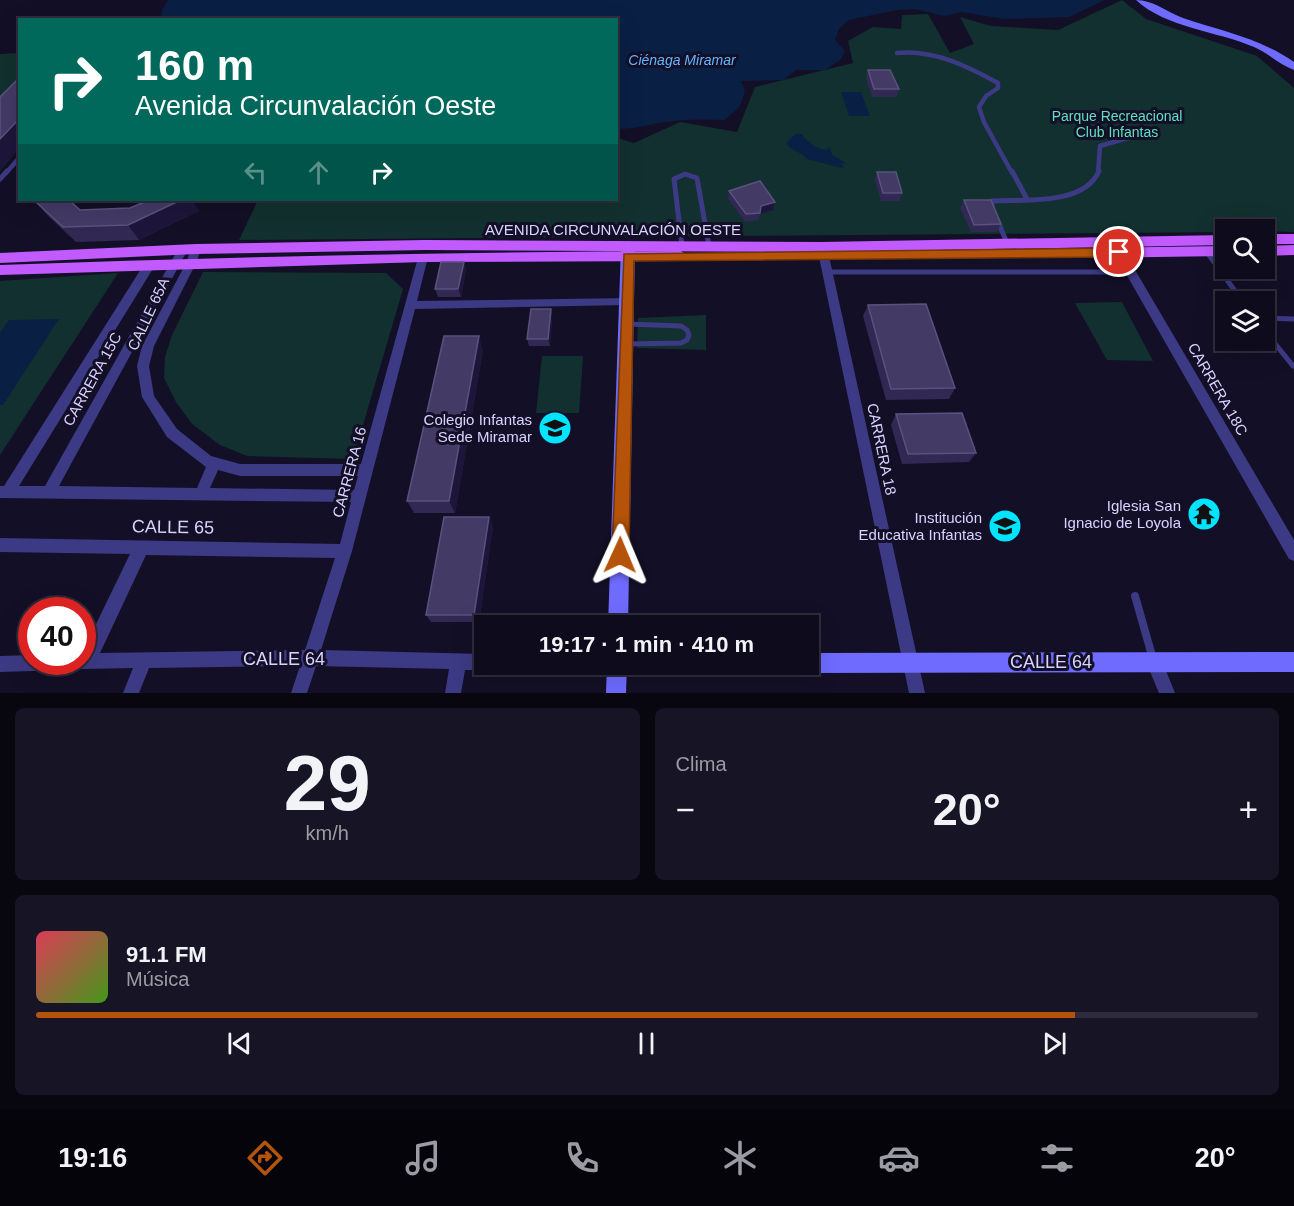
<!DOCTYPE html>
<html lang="es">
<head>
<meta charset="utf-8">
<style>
	body { margin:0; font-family:Arial,sans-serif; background:#171425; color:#f1f3f6; height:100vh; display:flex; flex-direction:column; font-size:22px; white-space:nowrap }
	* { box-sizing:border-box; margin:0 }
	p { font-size:20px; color:#9b9ba3 }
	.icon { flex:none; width:33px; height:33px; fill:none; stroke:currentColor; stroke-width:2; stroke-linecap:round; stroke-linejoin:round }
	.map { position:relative; height:693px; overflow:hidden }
	.sheet { display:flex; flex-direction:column; gap:15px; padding:15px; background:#08060f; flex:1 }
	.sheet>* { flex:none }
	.top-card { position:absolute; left:18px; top:18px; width:600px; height:183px; border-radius:0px; box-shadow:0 6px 24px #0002,0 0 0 2px #2e2b3b; background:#00695c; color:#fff; overflow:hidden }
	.tools { position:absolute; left:1215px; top:219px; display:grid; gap:12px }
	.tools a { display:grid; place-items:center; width:60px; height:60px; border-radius:0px; background:#0e0b1c; box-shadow:0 6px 24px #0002,0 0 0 2px #2e2b3b; font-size:30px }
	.speed { position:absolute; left:18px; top:597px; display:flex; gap:12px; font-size:30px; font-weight:700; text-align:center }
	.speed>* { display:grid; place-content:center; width:78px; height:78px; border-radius:50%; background:#0e0b1c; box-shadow:0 6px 24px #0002,0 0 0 2px #2e2b3b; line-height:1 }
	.speed .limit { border:9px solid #d22; background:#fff; color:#111 }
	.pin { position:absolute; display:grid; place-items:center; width:51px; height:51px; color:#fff; margin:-26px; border:3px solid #fff; border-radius:50%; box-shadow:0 2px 6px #0007 }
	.me { position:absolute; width:66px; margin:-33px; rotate:1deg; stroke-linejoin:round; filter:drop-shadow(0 0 4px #0008) }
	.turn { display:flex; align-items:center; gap:21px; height:126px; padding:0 18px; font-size:27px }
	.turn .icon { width:78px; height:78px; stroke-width:2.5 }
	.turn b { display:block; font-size:42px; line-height:51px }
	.lanes { display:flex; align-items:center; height:57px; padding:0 18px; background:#0003; justify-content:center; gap:30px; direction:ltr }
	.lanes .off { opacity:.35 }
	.big { font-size:45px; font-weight:700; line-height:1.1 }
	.sheet .card { flex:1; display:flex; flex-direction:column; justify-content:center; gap:9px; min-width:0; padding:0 21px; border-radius:9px; background:#171425 }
	.sheet .dial { align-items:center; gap:0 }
	.dial b { font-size:78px; line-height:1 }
	.song { display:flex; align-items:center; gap:18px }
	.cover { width:72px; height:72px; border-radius:9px; background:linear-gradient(135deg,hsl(350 70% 55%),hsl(100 70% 35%)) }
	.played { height:6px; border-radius:3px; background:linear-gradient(90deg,#b45309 85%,#2e2b3b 85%) }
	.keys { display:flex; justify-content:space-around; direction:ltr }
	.heat { display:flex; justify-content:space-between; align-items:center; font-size:33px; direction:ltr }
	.sheet .tiles { flex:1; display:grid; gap:15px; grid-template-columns:1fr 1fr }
	.card:last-child { grid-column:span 2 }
	.trip { position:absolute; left:474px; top:615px; width:345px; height:60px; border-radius:0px; background:#0e0b1c; box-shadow:0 6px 24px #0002,0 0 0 2px #2e2b3b; font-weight:700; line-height:60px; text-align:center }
	.menu { display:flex; height:96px; justify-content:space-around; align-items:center; background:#06040b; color:#9b9ba3 }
	.menu .icon { width:42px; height:42px }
	.menu .current { color:#b45309 }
	.menu b { font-size:27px; color:#f1f3f6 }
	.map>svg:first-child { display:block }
</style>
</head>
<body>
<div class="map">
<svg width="1294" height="693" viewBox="0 0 1294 693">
	<rect width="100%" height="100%" fill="#130f26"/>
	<!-- green -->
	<g fill="#12302f">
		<path d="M1122,0L1146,19L1257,56L1294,88V232L1226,230L1225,232L239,240L258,200H616L617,138L634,143L680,122L737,132L755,87L853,63L848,41L873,27L901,29L902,15L928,14L950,53L974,44L960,17L991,26L1058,30Z"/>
		<path d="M19,53V148L0,171V54Z"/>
		<path d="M203,272L386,273L403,289L353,459L247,456L220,445L192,424L176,402L164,378L165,357L172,335Z"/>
		<path d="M118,273L0,455V281Z"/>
		<path d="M1122,302L1153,361L1107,360L1075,303Z"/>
		<path d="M706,315V350L637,348L638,318Z"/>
		<path d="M542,356H583L579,413H536Z"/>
	</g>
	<!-- water -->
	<g fill="#0a1f44">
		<path d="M169,0H1105L1069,17L1004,19L962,12L945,16L915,9L897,10L849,20L839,29L835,40L845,51L840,60L825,70H796L784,80L741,81L745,91L740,106L725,120C703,119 680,119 659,123C644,126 632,129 617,129L618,108L616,104V20L161,19L162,9Z"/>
		<path d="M841,92H861L870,116H849Z"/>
		<path d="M795,134H802C807,142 816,149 826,150L830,147L832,155L848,164L841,163L844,167L842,168L807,159C802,151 791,152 786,143Z"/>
		<path d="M59,319L3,405H0V332L9,320Z"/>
	</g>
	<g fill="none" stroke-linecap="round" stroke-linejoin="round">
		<!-- lane-far2 -->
		<g stroke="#3d3a85" stroke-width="4.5">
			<path d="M897,53C933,49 967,66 998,83V88L986,96L979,107L984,122L1012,173"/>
			<path d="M6,173L20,157"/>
			<path d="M1098,173L1100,146L1155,130"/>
		</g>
		<!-- lane-far1 -->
		<g stroke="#3d3a85" stroke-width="5">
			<path d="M1012,171L1027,199"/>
			<path d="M0,179L7,171"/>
			<path d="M992,207V201C1024,199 1084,206 1099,171"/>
			<path d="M997,219L1007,243"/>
			<path d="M682,246L674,179L685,174L697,178L709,246"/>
			<path d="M1206,251L1243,302"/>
			<path d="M828,272H1130"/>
			<path d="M1264,318L1294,319"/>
			<path d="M627,324L681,326L687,330L689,335L687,340L681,343L627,344"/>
			<path d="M1264,330L1293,366"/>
		</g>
		<!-- lane -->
		<path stroke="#3d3a85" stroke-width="8" d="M1135,596L1153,659"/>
		<!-- street -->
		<g fill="#3d3a85" fill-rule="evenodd">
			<path d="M1114,240L1118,241L1294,540V561L1289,559L1109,244Z"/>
			<path d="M822,243L827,247L925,693H909L817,247Z"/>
			<path d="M196,245L201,249L196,263L154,346L149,366L154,396L177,429L211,456L240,464H361L419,254H427L428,257L417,301L631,298L633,301L627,305L415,309L352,551L321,650L484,654V664H491L490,668L484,670H465L461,693H445L449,669L316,666L307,693H291L300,666L149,668L139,693H123L133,668L82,669L76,667L74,662H82V653L130,554L0,552V538L340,544L351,502L0,498V486H4L146,261H154L155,264L154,267L19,486H45L177,251L182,247L187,251L59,486L197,488L206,467L167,437L142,397L137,366L142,346L186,263L191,249ZM218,470L240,476H358L354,490L210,488ZM146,555L335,558L305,650L100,653Z"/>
			<path d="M1154,654L1160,656L1175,693H1159L1146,662L1148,656Z"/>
			<path d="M32,655V662H72L70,668L64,670L0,672V656Z"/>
		</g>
		<!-- secondary -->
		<g fill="#6f6bff" fill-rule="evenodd">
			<path d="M1136,0C1153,0 1167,12 1183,18C1221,31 1260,38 1294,62V70C1280,65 1268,53 1254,47C1217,31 1166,28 1136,0Z"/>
			<path d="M628,241L635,246L628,626H608L621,246Z"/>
			<path d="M1294,652V672L808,673L801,670L798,664H808V653Z"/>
			<path d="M607,664H627L626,693H606Z"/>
		</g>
		<!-- primary -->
		<g fill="#c25bff" fill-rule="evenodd">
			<rect x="1264" y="234" width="30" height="10"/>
			<path d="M1226,235V245L822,252L425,250L196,254L0,263V253L196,244L425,240L822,242Z"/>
			<path d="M1294,245V255L1264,256V246Z"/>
			<path d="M1226,246V256L1086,258L1079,253L1086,248Z"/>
			<path d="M681,251L688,256L681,261L423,262L0,275V265C227,257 454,252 681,251Z"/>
		</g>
	</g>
	<!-- wall -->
	<g fill="#312854">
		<path d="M868,70L899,89L897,97H872L866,78Z"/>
		<path d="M877,172L902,193L899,201H881L875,180Z"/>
		<path d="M729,191L773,210L760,214L759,220L745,222L728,199Z"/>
		<path d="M149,200H191L199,211L139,240L76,242L48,216L35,201L80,210L130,208Z"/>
		<path d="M964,200L1001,224L997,232H971L960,208Z"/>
		<path d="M464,262L466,270L461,297H438L435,289Z"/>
		<path d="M868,305L955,388L949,399L886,400L863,316Z"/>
		<path d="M551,309L552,316L550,346H529L527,339Z"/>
		<path d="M483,350L455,513H414L407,501Z"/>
		<path d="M896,414L976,453L969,462L902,464L891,425Z"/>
		<path d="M493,526L479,622H431L426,615Z"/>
	</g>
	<!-- shaded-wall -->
	<g fill="#1d163a">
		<path d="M20,118V147L0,170V139Z"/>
		<path d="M181,200H191L199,211L139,240L128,225Z"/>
		<path d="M775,202L773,210L760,214L761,206Z"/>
		<path d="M464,262L466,270L461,297L458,289Z"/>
		<path d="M551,309L552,316L550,346L548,339Z"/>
		<path d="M479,336L483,350L455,513L449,501Z"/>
		<path d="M489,517L493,526L479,622L474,615Z"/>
	</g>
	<!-- building -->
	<g fill="#433a66" stroke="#5a527e" stroke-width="1.5">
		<path d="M868,70H890L899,89H874Z"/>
		<path d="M20,77V118L0,139V97Z"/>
		<path d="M877,172H896L902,193H883Z"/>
		<path d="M760,181L775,202L761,206L760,213L746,214L729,191Z"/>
		<path d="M38,200H69L80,210L130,208L149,200H181L128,225L63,227L35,201Z"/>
		<path d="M964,200H991L1001,224L974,225Z"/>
		<path d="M441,262H464L458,289H435Z"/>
		<path d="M926,304L955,388L891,389L868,305Z"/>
		<path d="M531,309H551L548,339H527Z"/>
		<path d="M444,336H479L449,501H407Z"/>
		<path d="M962,413L976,453L908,454L896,414Z"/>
		<path d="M444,517H489L474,615H426Z"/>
	</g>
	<!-- route -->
	<path fill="#b45309" stroke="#753606" stroke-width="1.5" d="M1119,248L1125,252L1119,257L634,261L629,555L626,561L620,563L614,561L612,555L624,254Z"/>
	<!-- icons -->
	<defs>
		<g id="school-disc" transform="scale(1.725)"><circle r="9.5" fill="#00e5ff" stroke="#130f26"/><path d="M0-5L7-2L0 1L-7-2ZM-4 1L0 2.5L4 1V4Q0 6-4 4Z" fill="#111"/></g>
		<g id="temple-disc" transform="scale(1.725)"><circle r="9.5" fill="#00e5ff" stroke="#130f26"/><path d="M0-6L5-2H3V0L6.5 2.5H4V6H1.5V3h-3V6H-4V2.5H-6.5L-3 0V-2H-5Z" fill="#111"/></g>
	</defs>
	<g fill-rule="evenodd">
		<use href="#school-disc" x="555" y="428"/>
		<use href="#temple-disc" x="1204" y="514"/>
		<use href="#school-disc" x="1005" y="526"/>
	</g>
	<g text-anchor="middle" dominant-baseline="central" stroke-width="6" stroke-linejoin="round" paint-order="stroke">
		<!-- far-water labels -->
		<g font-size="14" font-style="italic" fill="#62b6ff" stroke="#130f26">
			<text x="682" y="60">Ciénaga Miramar</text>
		</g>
		<!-- far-park labels -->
		<g font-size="14" fill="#5fe0c0" stroke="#130f26">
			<text x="1117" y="116">Parque Recreacional<tspan x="1117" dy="16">Club Infantas</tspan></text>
		</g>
		<!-- street labels -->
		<g font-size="15" fill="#d9d4ff" stroke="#130f26">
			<text x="613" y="229">AVENIDA CIRCUNVALACIÓN OESTE</text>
			<text transform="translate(148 314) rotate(-65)">CALLE 65A</text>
			<text transform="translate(92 379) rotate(-61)">CARRERA 15C</text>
			<text transform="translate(1218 389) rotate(60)">CARRERA 18C</text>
			<text transform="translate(882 449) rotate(78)">CARRERA 18</text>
			<text transform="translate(349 472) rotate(-75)">CARRERA 16</text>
		</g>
		<!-- poi labels -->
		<g font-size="15" fill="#d9d4ff" stroke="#130f26" text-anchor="end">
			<text x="532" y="419">Colegio Infantas<tspan x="532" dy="17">Sede Miramar</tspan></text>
			<text x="1181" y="505">Iglesia San<tspan x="1181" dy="17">Ignacio de Loyola</tspan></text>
			<text x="982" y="517">Institución<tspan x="982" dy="17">Educativa Infantas</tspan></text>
		</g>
		<!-- near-street labels -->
		<g font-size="18" fill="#d9d4ff" stroke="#130f26">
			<text transform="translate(173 527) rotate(1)">CALLE 65</text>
			<text x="284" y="659">CALLE 64</text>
			<text x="1051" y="662">CALLE 64</text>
		</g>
	</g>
</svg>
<div class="tools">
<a><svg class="icon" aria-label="search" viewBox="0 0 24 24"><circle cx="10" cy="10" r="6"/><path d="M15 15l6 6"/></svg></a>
<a><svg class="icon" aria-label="layers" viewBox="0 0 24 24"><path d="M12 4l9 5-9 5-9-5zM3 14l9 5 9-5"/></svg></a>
</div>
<div class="speed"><div class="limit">40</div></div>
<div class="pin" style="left:1119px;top:252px;background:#d93025"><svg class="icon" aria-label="arrive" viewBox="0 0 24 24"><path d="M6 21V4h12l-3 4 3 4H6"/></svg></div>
<svg class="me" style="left:620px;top:555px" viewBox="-20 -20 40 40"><path d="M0-17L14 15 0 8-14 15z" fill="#b45309" stroke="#fff" stroke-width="4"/></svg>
<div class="trip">19:17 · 1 min · 410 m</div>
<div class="top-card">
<div class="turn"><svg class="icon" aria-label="right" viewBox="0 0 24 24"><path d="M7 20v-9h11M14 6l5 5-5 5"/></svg><div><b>160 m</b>Avenida Circunvalación Oeste</div></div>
<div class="lanes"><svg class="icon off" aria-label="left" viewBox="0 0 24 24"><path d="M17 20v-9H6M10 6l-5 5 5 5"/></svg><svg class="icon off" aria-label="ahead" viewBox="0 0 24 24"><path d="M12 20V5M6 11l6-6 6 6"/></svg><svg class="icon" aria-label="right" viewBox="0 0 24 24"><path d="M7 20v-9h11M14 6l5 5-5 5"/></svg></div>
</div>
</div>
<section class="sheet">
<div class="tiles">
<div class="card dial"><b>29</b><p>km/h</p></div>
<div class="card"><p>Clima</p>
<div class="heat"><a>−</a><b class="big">20°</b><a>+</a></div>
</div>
<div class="card">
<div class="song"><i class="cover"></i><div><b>91.1 FM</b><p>Música</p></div></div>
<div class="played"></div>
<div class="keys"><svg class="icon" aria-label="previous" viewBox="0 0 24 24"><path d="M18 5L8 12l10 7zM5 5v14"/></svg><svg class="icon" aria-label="pause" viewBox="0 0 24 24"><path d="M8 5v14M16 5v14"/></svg><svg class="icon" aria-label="next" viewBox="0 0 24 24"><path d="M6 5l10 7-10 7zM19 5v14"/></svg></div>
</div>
</div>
</section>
<nav class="menu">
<b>19:16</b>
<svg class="icon current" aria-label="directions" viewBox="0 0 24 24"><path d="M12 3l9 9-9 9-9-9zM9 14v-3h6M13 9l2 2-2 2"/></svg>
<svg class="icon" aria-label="music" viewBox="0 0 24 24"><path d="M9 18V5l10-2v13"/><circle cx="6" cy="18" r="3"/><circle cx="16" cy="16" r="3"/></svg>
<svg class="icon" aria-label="phone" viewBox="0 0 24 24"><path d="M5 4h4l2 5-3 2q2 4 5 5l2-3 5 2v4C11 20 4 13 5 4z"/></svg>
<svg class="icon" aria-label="climate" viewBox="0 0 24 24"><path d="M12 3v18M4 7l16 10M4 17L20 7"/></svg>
<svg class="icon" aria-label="car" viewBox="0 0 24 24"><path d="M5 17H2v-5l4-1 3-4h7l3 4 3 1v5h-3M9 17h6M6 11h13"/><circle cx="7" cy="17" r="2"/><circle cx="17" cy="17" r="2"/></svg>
<svg class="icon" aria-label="filters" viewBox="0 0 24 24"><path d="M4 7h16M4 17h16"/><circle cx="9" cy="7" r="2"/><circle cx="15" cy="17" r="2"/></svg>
<b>20°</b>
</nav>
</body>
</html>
